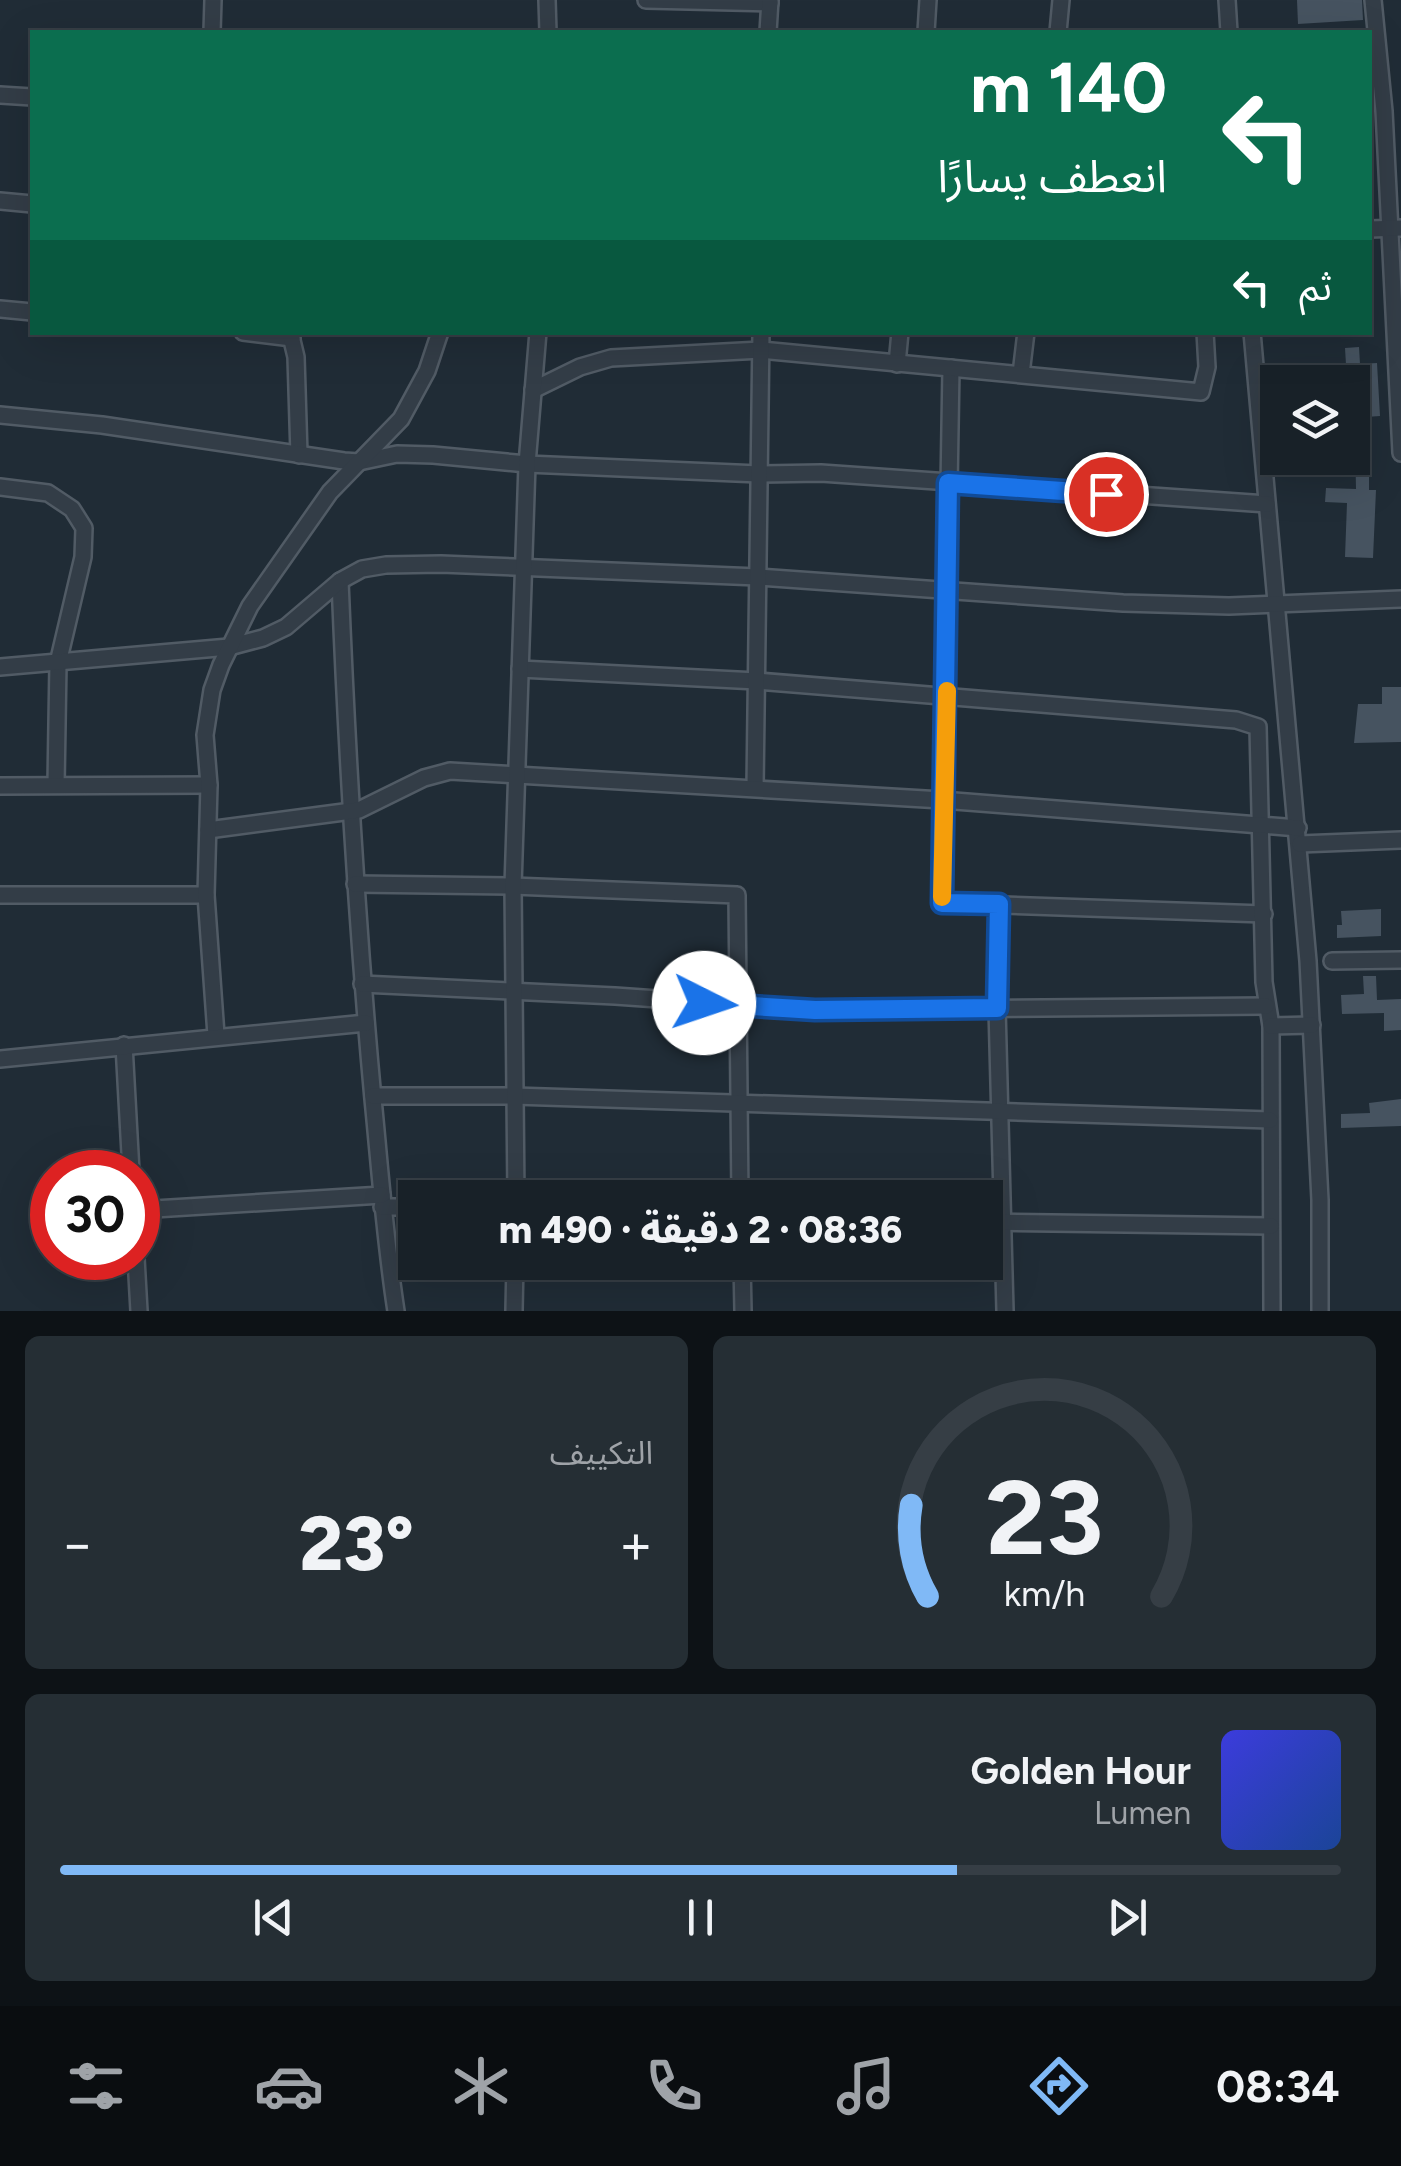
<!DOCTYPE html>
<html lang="ar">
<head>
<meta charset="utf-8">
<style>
	body { margin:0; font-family:Figtree,"Noto Sans Arabic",sans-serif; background:#252e34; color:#f1f3f6; direction:rtl; height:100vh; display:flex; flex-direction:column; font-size:38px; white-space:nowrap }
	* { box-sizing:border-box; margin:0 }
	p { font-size:32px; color:#9fa3a8 }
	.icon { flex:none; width:55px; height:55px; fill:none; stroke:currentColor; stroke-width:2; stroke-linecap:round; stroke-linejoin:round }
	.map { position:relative; height:1311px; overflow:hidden; direction:ltr }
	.side { display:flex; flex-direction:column; gap:25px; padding:25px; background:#0d1216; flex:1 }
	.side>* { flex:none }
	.guide { position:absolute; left:30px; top:30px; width:1342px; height:305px; border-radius:0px; box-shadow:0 10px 40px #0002,0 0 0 2px #363e45; direction:rtl; background:#0b6e4f; color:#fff; overflow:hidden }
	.buttons { position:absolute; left:1260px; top:365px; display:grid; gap:20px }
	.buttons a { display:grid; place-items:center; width:110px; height:110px; border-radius:0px; background:#182128; box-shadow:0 10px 40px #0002,0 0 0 2px #363e45; font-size:50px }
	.speed { position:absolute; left:30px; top:1150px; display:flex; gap:20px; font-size:50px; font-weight:700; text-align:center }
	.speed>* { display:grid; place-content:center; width:130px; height:130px; border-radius:50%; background:#182128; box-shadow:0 10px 40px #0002,0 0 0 2px #363e45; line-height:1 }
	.speed .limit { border:15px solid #d22; background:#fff; color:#111 }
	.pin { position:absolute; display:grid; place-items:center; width:85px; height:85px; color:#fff; margin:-42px; border:5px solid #fff; border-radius:50%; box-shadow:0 2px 10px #0007 }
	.me { position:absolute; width:110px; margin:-55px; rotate:94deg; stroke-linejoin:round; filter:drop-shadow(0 0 8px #0008) }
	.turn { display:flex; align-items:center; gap:35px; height:210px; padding:0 40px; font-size:45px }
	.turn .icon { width:130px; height:130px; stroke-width:2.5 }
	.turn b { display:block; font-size:70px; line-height:85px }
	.then { display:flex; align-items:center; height:95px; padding:0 40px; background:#0003; gap:20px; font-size:38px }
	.big { font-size:75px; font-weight:800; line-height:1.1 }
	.side .tile { flex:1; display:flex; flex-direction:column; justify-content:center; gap:15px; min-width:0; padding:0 35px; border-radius:15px; background:#252e34 }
	.side .dial { align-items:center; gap:0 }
	.dial svg { height:260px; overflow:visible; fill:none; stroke:#363e45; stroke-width:7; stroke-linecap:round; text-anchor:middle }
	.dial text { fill:#f1f3f6; stroke:none }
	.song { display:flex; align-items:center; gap:30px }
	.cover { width:120px; height:120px; border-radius:15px; background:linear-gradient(135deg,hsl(240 70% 55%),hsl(220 70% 35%)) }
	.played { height:10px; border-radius:5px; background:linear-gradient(90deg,#80b9f6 70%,#363e45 70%) }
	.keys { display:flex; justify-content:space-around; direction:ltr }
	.heat { display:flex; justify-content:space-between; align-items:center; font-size:55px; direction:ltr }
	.side .tiles { flex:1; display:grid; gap:25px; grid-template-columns:1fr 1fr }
	.tile:last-child { grid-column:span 2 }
	.trip { position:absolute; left:398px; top:1180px; width:605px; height:100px; border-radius:0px; background:#182128; box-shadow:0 10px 40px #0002,0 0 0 2px #363e45; font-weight:800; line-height:100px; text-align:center; direction:rtl }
	.dock { display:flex; height:160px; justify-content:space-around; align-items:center; background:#0a0d10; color:#9fa3a8 }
	.dock .icon { width:70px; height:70px }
	.dock .selected { color:#80b9f6 }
	.dock b { font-size:45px; color:#f1f3f6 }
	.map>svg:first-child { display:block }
</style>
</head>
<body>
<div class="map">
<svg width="1401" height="1311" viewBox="0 0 1401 1311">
	<rect width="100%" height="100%" fill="#202c36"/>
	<!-- building -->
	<g fill="#465360">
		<path d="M1297,0H1362L1363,20L1298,24Z"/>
		<path d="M1359,347L1360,364L1377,363L1380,416L1366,417L1365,403L1352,404V382H1347L1345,348Z"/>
		<path d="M1355,441H1369V490H1376L1373,558L1345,557L1347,503L1325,502L1326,488L1356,489Z"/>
		<path d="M1382,687H1401V742L1354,743L1358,704H1382Z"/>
		<path d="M1381,909V936L1337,938V925H1342L1341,911Z"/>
		<path d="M1363,976H1376L1377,1000L1401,999V1030L1384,1031V1013L1342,1014L1341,995L1364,994Z"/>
		<path d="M1401,1099V1126L1341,1128V1114L1370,1113L1369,1103Z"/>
	</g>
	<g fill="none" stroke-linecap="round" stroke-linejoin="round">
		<!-- minor casing -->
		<g stroke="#515b65" stroke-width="20">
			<g id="minor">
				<path d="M547,0L548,32"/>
				<path d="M646,0L770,3"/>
				<path d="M1227,0L1229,32"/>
				<path d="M1373,0L1384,111L1401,453"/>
				<path d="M212,32L213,0"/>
				<path d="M768,32L770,0"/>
				<path d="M926,32L928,0"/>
				<path d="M1058,32L1061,0"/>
				<path d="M0,95L32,97"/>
				<path d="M0,201L32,204"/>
				<path d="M1370,229L1401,228"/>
				<path d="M0,309L32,312"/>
				<path d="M243,332L292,338"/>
				<path d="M290,332L296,357L299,455"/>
				<path d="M1252,332L1308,961L1320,1200V1311"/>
				<path d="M897,364L900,332"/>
				<path d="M951,368L942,903L1264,914"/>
				<path d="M1021,374L1026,332"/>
				<path d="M533,390L580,367L611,358L761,350L1201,392L1207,367L1205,332"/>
				<path d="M0,415L102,425L344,461L359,462L397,454L433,455L527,464L759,474L821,473L1267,504"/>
				<path d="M0,487L48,493L72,509L84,528L83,557L58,663L56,785"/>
				<path d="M340,581C347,754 357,926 373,1099C380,1170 385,1240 396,1311"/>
				<path d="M0,667L229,647L263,638L286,627L340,581L362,569L386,565L441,564L758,577L1123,603L1229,606L1401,599"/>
				<path d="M520,669L757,681L1236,720L1258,727L1264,982L1271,1026L1272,1311"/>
				<path d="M0,786L209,785"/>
				<path d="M755,788L761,332"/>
				<path d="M208,830L359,810L424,778L450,771L942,800L1298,828"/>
				<path d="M1300,844L1401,840"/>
				<path d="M355,884L513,886L737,895L740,1198"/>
				<path d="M0,895H206"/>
				<path d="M999,904L997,1008L1005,1311"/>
				<path d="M1332,961L1401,960"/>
				<path d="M362,984L615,996L815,1010L1266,1006"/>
				<path d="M1271,1026L1312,1025"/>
				<path d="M216,1035L206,895L209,785L205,735L212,690L221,665L250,606L330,492L401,419L427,371L440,332"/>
				<path d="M124,1045L131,1172"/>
				<path d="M0,1059L366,1023"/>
				<path d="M373,1096H514L1270,1120"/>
				<path d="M516,1198L513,886L527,464L538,332"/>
				<path d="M382,1207H415"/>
				<path d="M138,1210L382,1195"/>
				<path d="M985,1222L1271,1226"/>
				<path d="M136,1258L139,1311"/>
				<path d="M742,1262L743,1311"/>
				<path d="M514,1311L515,1262"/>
			</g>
		</g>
		<!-- minor -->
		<use href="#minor" stroke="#333d47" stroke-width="15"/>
	</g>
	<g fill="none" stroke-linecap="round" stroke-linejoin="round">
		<!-- route casing -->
		<g stroke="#114b97" stroke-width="25">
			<path id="route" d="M704,1003L815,1010L997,1008L999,904L942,903L948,483L1106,494"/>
		</g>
		<!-- route -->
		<use href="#route" stroke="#1a73e8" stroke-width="18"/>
		<!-- slow -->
		<path stroke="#f59e0b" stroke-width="18" d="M942,897L947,691"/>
	</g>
</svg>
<div class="buttons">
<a><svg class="icon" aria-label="layers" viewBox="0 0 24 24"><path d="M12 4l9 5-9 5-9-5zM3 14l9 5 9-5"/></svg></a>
</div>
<div class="speed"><div class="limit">30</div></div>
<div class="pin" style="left:1106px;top:494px;background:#d93025"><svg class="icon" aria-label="arrive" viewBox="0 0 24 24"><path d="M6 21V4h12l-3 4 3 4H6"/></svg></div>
<svg class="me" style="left:704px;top:1003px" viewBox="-20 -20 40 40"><circle r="19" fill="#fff"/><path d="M0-13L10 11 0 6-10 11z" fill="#1a73e8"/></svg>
<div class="trip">08:36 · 2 دقيقة · 490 m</div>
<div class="guide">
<div class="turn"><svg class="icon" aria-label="left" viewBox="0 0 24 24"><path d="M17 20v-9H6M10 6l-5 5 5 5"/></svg><div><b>140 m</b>انعطف يسارًا</div></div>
<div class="then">ثم<svg class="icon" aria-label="left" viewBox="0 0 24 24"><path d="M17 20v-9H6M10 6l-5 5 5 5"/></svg></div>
</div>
</div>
<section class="side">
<div class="tiles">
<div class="tile dial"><svg viewBox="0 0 100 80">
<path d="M14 69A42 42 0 1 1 86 69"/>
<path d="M14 69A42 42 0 0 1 9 41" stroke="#80b9f6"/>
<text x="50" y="56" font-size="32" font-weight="700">23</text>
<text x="50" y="72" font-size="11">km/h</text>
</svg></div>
<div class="tile"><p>التكييف</p>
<div class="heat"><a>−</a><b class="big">23°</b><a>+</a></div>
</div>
<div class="tile">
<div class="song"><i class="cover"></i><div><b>Golden Hour</b><p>Lumen</p></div></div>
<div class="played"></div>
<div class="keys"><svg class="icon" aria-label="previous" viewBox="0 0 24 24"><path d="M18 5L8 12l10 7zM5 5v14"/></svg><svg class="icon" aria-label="pause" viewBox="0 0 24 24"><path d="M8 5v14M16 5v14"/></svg><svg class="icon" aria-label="next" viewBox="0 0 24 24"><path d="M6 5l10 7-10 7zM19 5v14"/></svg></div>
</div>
</div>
</section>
<nav class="dock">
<b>08:34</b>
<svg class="icon selected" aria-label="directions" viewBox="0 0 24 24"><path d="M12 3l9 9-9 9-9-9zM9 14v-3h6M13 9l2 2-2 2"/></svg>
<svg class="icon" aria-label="music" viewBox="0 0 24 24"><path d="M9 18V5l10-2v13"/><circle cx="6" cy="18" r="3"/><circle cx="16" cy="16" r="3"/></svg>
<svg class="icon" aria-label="phone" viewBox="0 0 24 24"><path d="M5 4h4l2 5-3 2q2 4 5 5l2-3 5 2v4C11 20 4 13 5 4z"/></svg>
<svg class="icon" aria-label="climate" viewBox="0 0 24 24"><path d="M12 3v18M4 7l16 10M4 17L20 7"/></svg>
<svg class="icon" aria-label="car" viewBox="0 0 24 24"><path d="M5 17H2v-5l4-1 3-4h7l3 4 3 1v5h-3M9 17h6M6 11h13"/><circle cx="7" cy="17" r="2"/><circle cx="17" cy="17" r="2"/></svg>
<svg class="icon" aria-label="filters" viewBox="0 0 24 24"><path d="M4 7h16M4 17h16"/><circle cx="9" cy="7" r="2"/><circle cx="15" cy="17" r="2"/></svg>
</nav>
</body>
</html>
